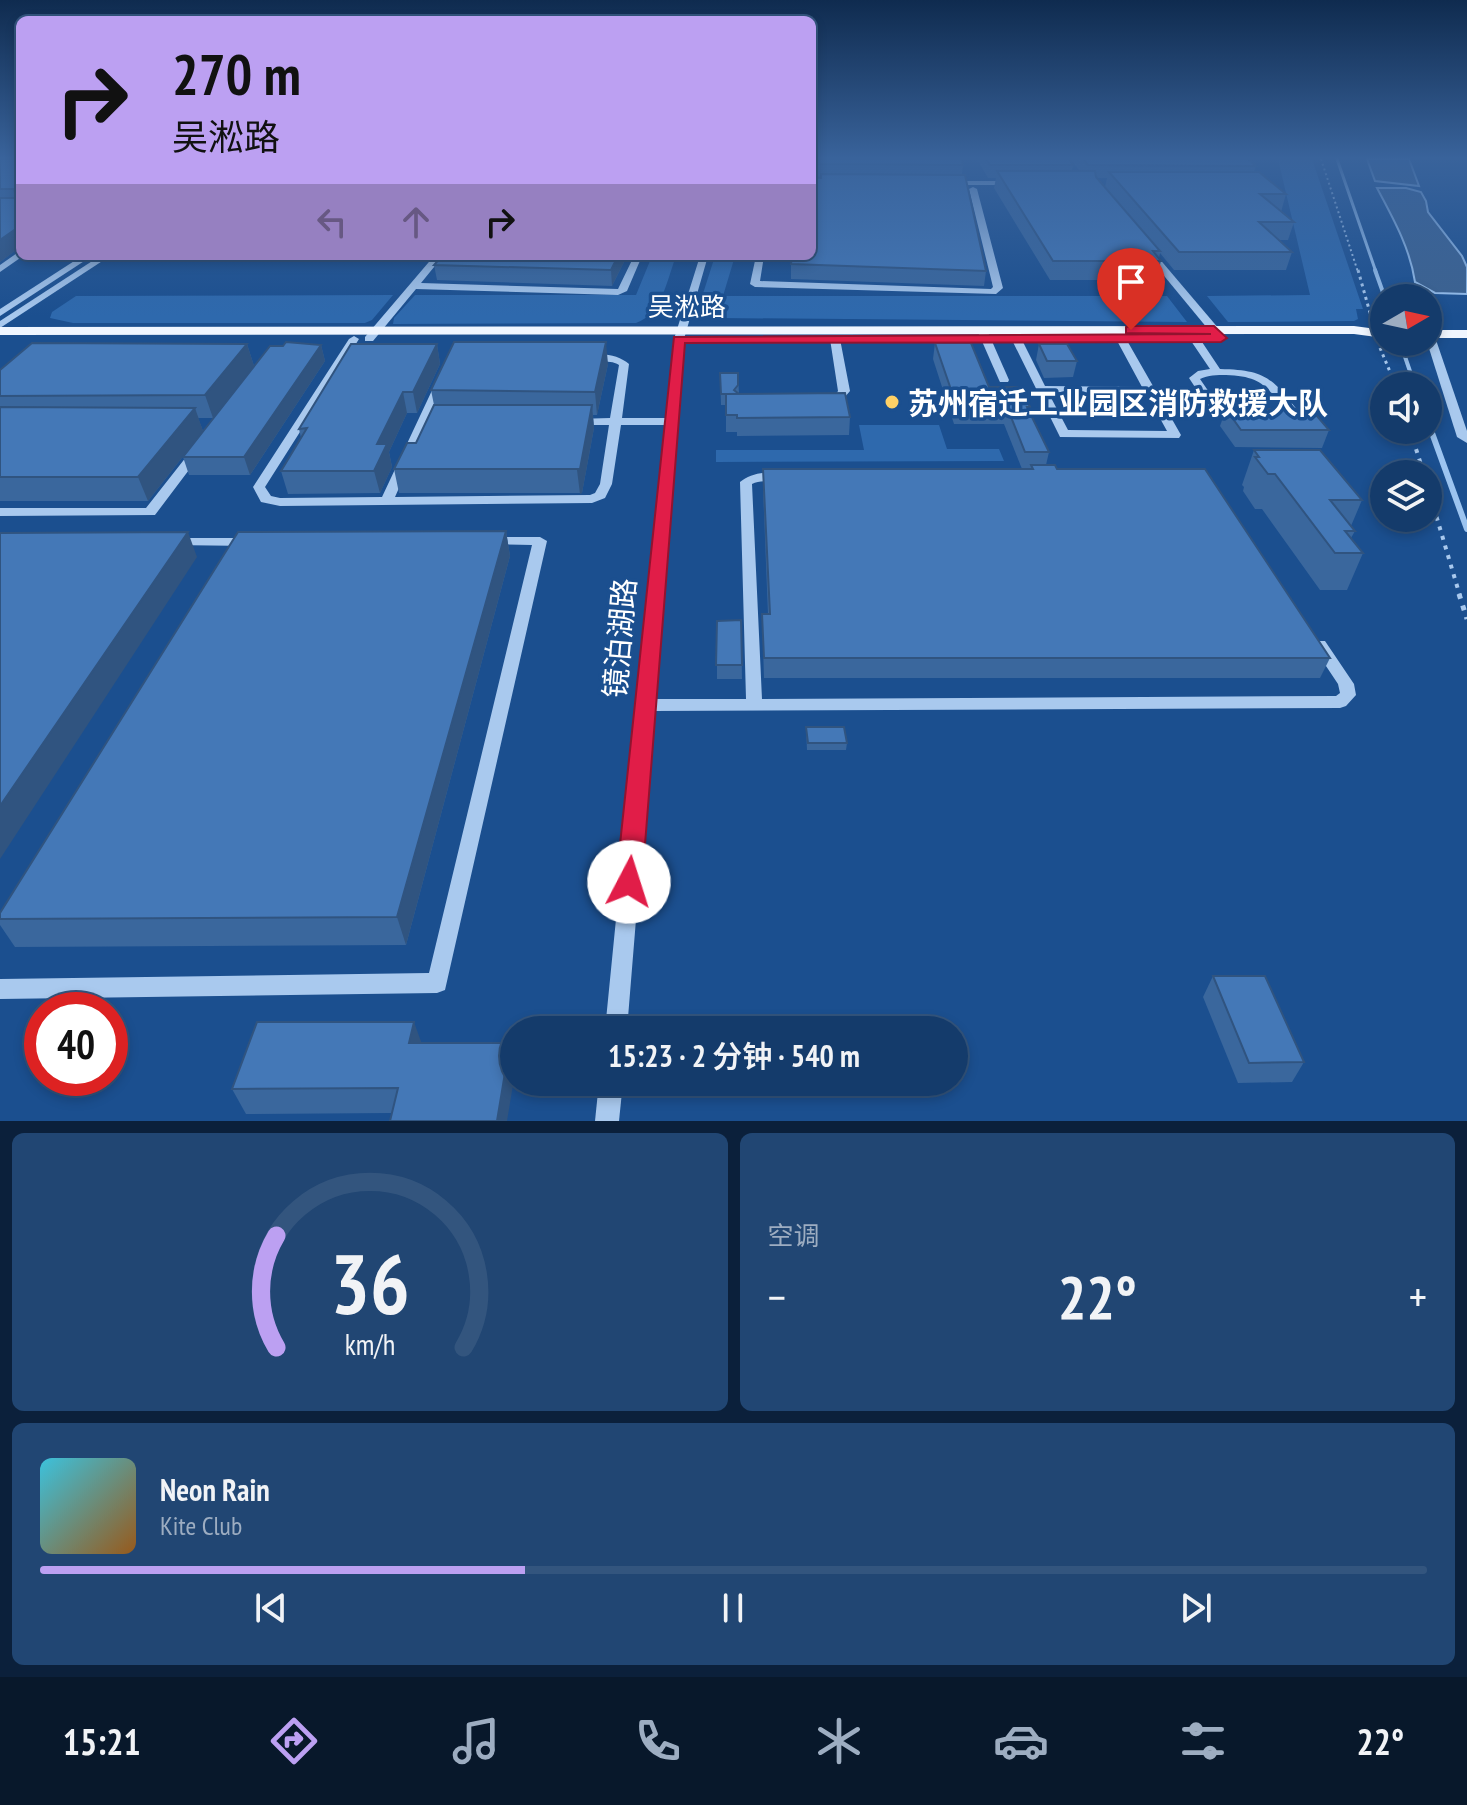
<!DOCTYPE html>
<html lang="zh">
<head>
<meta charset="utf-8">
<style>
	body { margin:0; font-family:"PT Sans Narrow","Noto Sans SC",sans-serif; background:#214673; color:#f1f3f6; height:100vh; display:flex; flex-direction:column; font-size:30px; white-space:nowrap }
	* { box-sizing:border-box; margin:0 }
	p { font-size:26px; color:#9dadc1 }
	.icon { flex:none; width:44px; height:44px; fill:none; stroke:currentColor; stroke-width:2; stroke-linecap:round; stroke-linejoin:round }
	.map { position:relative; height:1121px; overflow:hidden }
	.panel { display:flex; flex-direction:column; gap:12px; padding:12px; background:#0b203b; flex:1 }
	.panel>* { flex:none }
	.top-card { position:absolute; left:16px; top:16px; width:800px; height:244px; border-radius:12px; box-shadow:0 4px 12px #0003,0 0 0 2px #33557e; background:#bca0f2; color:#111; overflow:hidden }
	.needle { width:52px; rotate:81deg }
	.buttons { position:absolute; left:1370px; top:284px; display:grid; gap:16px }
	.buttons a { display:grid; place-items:center; width:72px; height:72px; border-radius:50%; background:#143b6b; box-shadow:0 4px 12px #0003,0 0 0 2px #33557e; font-size:40px }
	.speed { position:absolute; left:24px; top:992px; display:flex; gap:16px; font-size:40px; font-weight:700; text-align:center }
	.speed>* { display:grid; place-content:center; width:104px; height:104px; border-radius:50%; background:#143b6b; box-shadow:0 4px 12px #0003,0 0 0 2px #33557e; line-height:1 }
	.speed .limit { border:12px solid #d22; background:#fff; color:#111 }
	.pin { position:absolute; display:grid; place-items:center; width:68px; height:68px; color:#fff; margin:-82px -34px; border-radius:50% 50% 50% 0; rotate:-45deg; box-shadow:0 0 8px #0007 }
	.pin .icon { rotate:45deg }
	.me { position:absolute; width:88px; margin:-44px; rotate:5deg; stroke-linejoin:round; filter:drop-shadow(0 0 6px #0008) }
	.turn { display:flex; align-items:center; gap:28px; height:168px; padding:0 24px; font-size:36px }
	.turn .icon { width:104px; height:104px; stroke-width:2.5 }
	.turn b { display:block; font-size:56px; line-height:68px }
	.lanes { display:flex; align-items:center; height:76px; padding:0 24px; background:#0003; justify-content:center; gap:40px; direction:ltr }
	.lanes .off { opacity:.35 }
	.big { font-size:60px; font-weight:600; line-height:1.1 }
	.panel .card { flex:1; display:flex; flex-direction:column; justify-content:center; gap:12px; min-width:0; padding:0 28px; border-radius:12px; background:#214673 }
	.panel .dial { align-items:center; gap:0 }
	.dial svg { height:208px; overflow:visible; fill:none; stroke:#33557e; stroke-width:7; stroke-linecap:round; text-anchor:middle }
	.dial text { fill:#f1f3f6; stroke:none }
	.song { display:flex; align-items:center; gap:24px }
	.cover { width:96px; height:96px; border-radius:12px; background:linear-gradient(135deg,hsl(190 70% 55%),hsl(30 70% 35%)) }
	.played { height:8px; border-radius:4px; background:linear-gradient(90deg,#bca0f2 35%,#33557e 35%) }
	.keys { display:flex; justify-content:space-around; direction:ltr }
	.heat { display:flex; justify-content:space-between; align-items:center; font-size:44px; direction:ltr }
	.panel .tiles { flex:1; display:grid; gap:12px; grid-template-columns:1fr 1fr }
	.card:last-child { grid-column:span 2 }
	.trip { position:absolute; left:500px; top:1016px; width:468px; height:80px; border-radius:40px; background:#143b6b; box-shadow:0 4px 12px #0003,0 0 0 2px #33557e; font-weight:600; line-height:80px; text-align:center }
	.menu { display:flex; height:128px; justify-content:space-around; align-items:center; background:#08182b; color:#9dadc1 }
	.menu .icon { width:56px; height:56px }
	.menu .current { color:#bca0f2 }
	.menu b { font-size:36px; color:#f1f3f6 }
	.map>svg:first-child { display:block }
</style>
</head>
<body>
<div class="map">
<svg width="1467" height="1121" viewBox="0 0 1467 1121">
	<rect width="100%" height="100%" fill="#1b4f8f"/>
	<!-- green -->
	<g fill="#2e69ad">
		<path d="M1278,159H1312L1363,309H1356L1358,319L1354,321L1228,322L1207,296L1310,295Z"/>
		<path d="M652,256H676C667,280 662,314 636,323L393,324L394,318L415,295H636Z"/>
		<path d="M715,256H735L723,296H1167L1187,322L720,318L700,312V303Z"/>
		<path d="M393,295L372,320L365,323H73L50,318L52,312L76,296Z"/>
		<path d="M859,425H939L947,449H999L1004,461L716,462V450H864Z"/>
	</g>
	<!-- water -->
	<g fill="#3c6290" stroke="#9cc4f0" stroke-width="2">
		<path d="M1367,159H1409L1419,186L1375,181Z"/>
		<path d="M1377,188H1406L1421,192L1426,201L1428,212L1462,256L1467,267V294L1435,293L1415,282C1410,248 1393,218 1377,188Z"/>
	</g>
	<g fill="none" stroke-linecap="round" stroke-linejoin="round">
		<!-- stream-far2 -->
		<path stroke="#9cc4f0" stroke-width="3" d="M1337,159L1376,272"/>
		<!-- stream-far1 -->
		<g stroke="#9cc4f0" stroke-width="4">
			<path d="M1375,270L1385,298"/>
			<path d="M1400,342L1415,386"/>
		</g>
		<!-- stream -->
		<path stroke="#9cc4f0" stroke-width="6" d="M1428,422L1467,529"/>
		<!-- path-far3 -->
		<path stroke="#a9c9ee" stroke-width="2" stroke-dasharray="2 3" stroke-linecap="butt" d="M1321,159L1358,272"/>
		<!-- path-far2 -->
		<g stroke="#a9c9ee" stroke-width="3" stroke-dasharray="3 4" stroke-linecap="butt">
			<path d="M1358,270L1372,320"/>
			<path d="M1380,348L1396,386"/>
		</g>
		<!-- path-far1 -->
		<g stroke="#a9c9ee" stroke-width="4" stroke-dasharray="4 6" stroke-linecap="butt">
			<path d="M1410,430L1424,474"/>
			<path d="M1428,488L1460,596"/>
		</g>
		<!-- path -->
		<path stroke="#a9c9ee" stroke-width="5" stroke-dasharray="5 7" stroke-linecap="butt" d="M1459,594L1467,619"/>
		<!-- minor -->
		<g fill="#a9c9ee" fill-rule="evenodd">
			<path d="M948,181H1012L1016,183L1012,185H945L944,183Z"/>
			<path d="M973,187L977,189L1003,288L996,294L755,287L750,284L756,256H764L760,281L991,289L993,287L969,189Z"/>
			<path d="M1146,250H1152L1225,336V340H1217L1146,254Z"/>
			<path d="M20,251V256H23L0,272V265Z"/>
			<path d="M82,256H92L0,316V309Z"/>
			<path d="M100,256H110L0,328V321Z"/>
			<path d="M434,256H443L421,283L618,289L634,256H642L627,291L618,295L416,289L373,341H365V337Z"/>
			<path d="M700,256H708L684,339L654,699H746L740,482C752,472 774,469 787,477C778,485 763,478 752,484L762,699L1336,696L1340,693L1338,684L1312,645L1315,641H1325L1354,684L1356,695L1346,706L1340,708L653,711L627,1030H605L665,425H621L612,484L605,498L592,503L280,506L261,502L253,487L349,339L354,336L359,339L265,487L271,496L280,498L382,497L435,384L440,381L445,384L395,497L590,495L595,493L600,484L609,425H576L570,422L576,419L610,418L619,365C608,358 594,365 584,358C597,351 618,354 629,364L622,418H666L674,339Z"/>
			<path d="M982,327L987,330L1009,380L1008,382H1000L999,380L977,330Z"/>
			<path d="M1428,331L1434,334L1467,431V443L1457,437L1427,342Z"/>
			<path d="M1120,334L1125,337L1181,435L1179,438L1060,437L1011,338L1020,336L1045,386L1142,387L1115,337ZM1048,392L1146,393L1167,431L1068,430Z"/>
			<path d="M1194,335L1198,336L1220,369C1264,370 1272,377 1298,411L1296,418L1279,420V416L1286,414V411C1267,386 1260,376 1226,375C1217,375 1208,375 1200,379L1220,408L1246,415L1248,417L1242,420L1212,413L1189,378L1198,371L1210,369L1189,338Z"/>
			<path d="M835,336L840,339L850,391L844,398L827,402L821,399L823,397L836,394L838,391L830,339Z"/>
			<path d="M198,446L204,450L155,515L0,516V508H146L194,447Z"/>
			<path d="M488,537H540L547,541L445,990L437,993L0,999V979L429,973L532,545L483,544L481,541Z"/>
			<path d="M176,538H251L258,542L251,546L171,545L169,542L171,539Z"/>
			<path d="M599,1082H623L619,1121H595Z"/>
		</g>
		<!-- major -->
		<g fill="#f0f6ff" fill-rule="evenodd">
			<path d="M1354,326L1384,330V338L1354,334L0,335V327Z"/>
			<rect x="1428" y="330" width="39" height="8"/>
		</g>
	</g>
	<!-- wall -->
	<g fill="#3a679d" fill-rule="evenodd">
		<path d="M0,159H20V247L0,262Z"/>
		<path d="M816,159H962L963,165L962,175L986,271L984,286L791,279V264L818,177Z"/>
		<path d="M977,159H1069L1073,165L1072,171H1080L1070,159H1248L1256,166L1254,172L1286,194L1281,212L1294,222L1288,240H1279L1292,252L1286,270H1174L1160,253L1159,258L1161,261L1156,280H1050L994,188L996,178H988ZM1097,178H1107L1105,187Z"/>
		<path d="M627,256L612,286L437,280L434,265Z"/>
		<path d="M935,343L989,387L1030,407L1029,412L1049,452L1046,465L1057,469L1330,658L1320,678H764L762,614H768L763,488V469H1022L1004,424H954L933,359Z"/>
		<path d="M247,344L254,366L213,418H198L203,431L148,501H0V370Z"/>
		<path d="M437,344L440,364L417,413H407L389,452L392,467L380,493L288,494L281,471L301,438L299,429Z"/>
		<path d="M1039,344L1077,361L1073,377L1044,378L1036,360Z"/>
		<path d="M321,345L325,361L250,475H189L183,457Z"/>
		<path d="M608,364L597,415H593L594,428L582,493H399L394,469L416,443L434,405L431,390Z"/>
		<path d="M720,373H738L739,394L850,417L849,435L737,436V432H726V405H721Z"/>
		<path d="M1226,409L1329,430L1322,448L1235,447L1220,426Z"/>
		<path d="M1254,450L1362,500L1351,526L1355,531L1351,538L1363,553L1347,590H1320L1262,509H1255L1243,491L1244,487L1242,485Z"/>
		<path d="M506,531L510,556L406,945L15,947L0,925V913Z"/>
		<path d="M741,620L742,679H717V621Z"/>
		<path d="M806,727L847,743L846,750H807Z"/>
		<path d="M1213,976L1304,1062L1292,1082L1238,1083L1203,997Z"/>
		<path d="M421,1043H510L514,1061V1079L392,1113L246,1114L232,1089Z"/>
	</g>
	<!-- shaded-wall -->
	<g fill="#305480">
		<path d="M20,226V247L0,262V240Z"/>
		<path d="M618,256H627L612,286L611,270Z"/>
		<path d="M606,342L608,364L597,415L595,392Z"/>
		<path d="M247,344L254,366L213,418L205,395Z"/>
		<path d="M437,344L440,364L417,413L413,392Z"/>
		<path d="M321,345L325,361L250,475L244,457Z"/>
		<path d="M403,392L407,413L389,452L392,467L380,493L374,471L377,444Z"/>
		<path d="M592,405L594,428L582,493L580,494L577,470Z"/>
		<path d="M195,408L203,431L148,501L138,477Z"/>
		<path d="M506,531L510,556L406,945L397,917Z"/>
		<path d="M188,532L197,557L0,859V806Z"/>
		<path d="M414,1022L423,1047L409,1043Z"/>
		<path d="M510,1043L514,1061V1079L507,1121H497Z"/>
	</g>
	<!-- building -->
	<g fill="#4478b7" stroke="#305480" stroke-width="2">
		<path d="M0,159H20V226L0,240V198H16L14,189H0Z"/>
		<path d="M818,159H962L963,165L819,164Z"/>
		<path d="M986,159H1069L1073,165H990Z"/>
		<path d="M1083,159H1248L1256,166L1088,165Z"/>
		<path d="M997,171H1095L1096,177L1160,251H1153L1161,261H1053Z"/>
		<path d="M1109,172H1259L1286,194H1260L1294,222H1259L1292,252H1179Z"/>
		<path d="M821,174L965,175L986,271L791,264L792,256H812V177L821,178Z"/>
		<path d="M442,256H618L611,270L434,265Z"/>
		<path d="M286,342L321,345L244,457H183L270,346H283Z"/>
		<path d="M454,342H606L595,392L431,390Z"/>
		<path d="M32,343L247,344L205,395L0,396V370Z"/>
		<path d="M935,343H971L989,387H1021L1030,407H1027L1049,452H1025L1007,407H957Z"/>
		<path d="M351,344H437L413,392H403L377,444H387L374,471H281L307,428L299,429Z"/>
		<path d="M1039,344H1067L1077,361H1047Z"/>
		<path d="M720,373H738V385L734,390L739,394H721Z"/>
		<path d="M845,393L850,417L737,418V415H726V394Z"/>
		<path d="M434,405H592L580,469H394L407,443H416Z"/>
		<path d="M0,407L195,408L138,477H0Z"/>
		<path d="M1226,409H1311L1329,430H1241Z"/>
		<path d="M1254,450H1320L1362,500H1330L1355,531H1345L1363,553H1335L1275,474H1268L1255,457H1259Z"/>
		<path d="M1031,465H1055L1057,469H1205L1330,658H764L762,614H770L763,469H1033Z"/>
		<path d="M506,531L397,917L0,919V913L238,532Z"/>
		<path d="M188,532L0,806V533Z"/>
		<path d="M741,620L742,665H716L717,621Z"/>
		<path d="M806,727H844L847,743H808Z"/>
		<path d="M1213,976H1265L1304,1062L1249,1063Z"/>
		<path d="M257,1022H414L409,1043H510L497,1121H390L398,1088L232,1089Z"/>
	</g>
	<!-- sky -->
	<linearGradient id="sky" x2="0" y2="1"><stop stop-color="#0f2b4f"/><stop offset="0.5" stop-color="#39639b"/><stop offset="1" stop-color="#39639b" stop-opacity="0"/></linearGradient>
	<rect width="1467" height="316" fill="url(#sky)"/>
	<!-- route -->
	<path fill="#e11d48" stroke="#92132f" stroke-width="2" d="M1131,326H1214L1227,338L1221,342L685,343L642,882L638,890L629,893L620,890L616,882L674,337L1211,334L1126,333V327Z"/>
	<!-- markers -->
	<circle fill="#ffd166" stroke="#1b4f8f" stroke-width="3" cx="892" cy="402" r="8"/>
	<g text-anchor="middle" dominant-baseline="central" stroke-width="7" stroke-linejoin="round" paint-order="stroke">
		<!-- far-street labels -->
		<g font-size="26" fill="#fff" stroke="#1b4f8f">
			<text x="687" y="306">吴淞路</text>
		</g>
		<!-- poi labels -->
		<g font-size="30" font-weight="bold" fill="#fff" stroke="#1b4f8f" text-anchor="start">
			<text x="908" y="402">苏州宿迁工业园区消防救援大队</text>
		</g>
		<!-- street labels -->
		<g font-size="30" fill="#fff" stroke="#1b4f8f">
			<text transform="translate(619 638) rotate(-85)">镜泊湖路</text>
		</g>
	</g>
</svg>
<div class="buttons">
<a><svg class="needle" viewBox="-14 -14 28 28"><path d="M0-13l5 13h-10z" fill="#e53935"/><path d="M0 13l5-13h-10z" fill="#9dadc1"/></svg></a>
<a><svg class="icon" aria-label="sound" viewBox="0 0 24 24"><path d="M4 9h4l5-4v14l-5-4H4zM17 9q2 3 0 6"/></svg></a>
<a><svg class="icon" aria-label="layers" viewBox="0 0 24 24"><path d="M12 4l9 5-9 5-9-5zM3 14l9 5 9-5"/></svg></a>
</div>
<div class="speed"><div class="limit">40</div></div>
<div class="pin" style="left:1131px;top:330px;background:#d93025"><svg class="icon" aria-label="arrive" viewBox="0 0 24 24"><path d="M6 21V4h12l-3 4 3 4H6"/></svg></div>
<svg class="me" style="left:629px;top:882px" viewBox="-20 -20 40 40"><circle r="19" fill="#fff"/><path d="M0-13L10 11 0 6-10 11z" fill="#e11d48"/></svg>
<div class="trip">15:23 · 2 分钟 · 540 m</div>
<div class="top-card">
<div class="turn"><svg class="icon" aria-label="right" viewBox="0 0 24 24"><path d="M7 20v-9h11M14 6l5 5-5 5"/></svg><div><b>270 m</b>吴淞路</div></div>
<div class="lanes"><svg class="icon off" aria-label="left" viewBox="0 0 24 24"><path d="M17 20v-9H6M10 6l-5 5 5 5"/></svg><svg class="icon off" aria-label="ahead" viewBox="0 0 24 24"><path d="M12 20V5M6 11l6-6 6 6"/></svg><svg class="icon" aria-label="right" viewBox="0 0 24 24"><path d="M7 20v-9h11M14 6l5 5-5 5"/></svg></div>
</div>
</div>
<section class="panel">
<div class="tiles">
<div class="card dial"><svg viewBox="0 0 100 80">
<path d="M14 69A42 42 0 1 1 86 69"/>
<path d="M14 69A42 42 0 0 1 14 26" stroke="#bca0f2"/>
<text x="50" y="56" font-size="32" font-weight="700">36</text>
<text x="50" y="72" font-size="11">km/h</text>
</svg></div>
<div class="card"><p>空调</p>
<div class="heat"><a>−</a><b class="big">22°</b><a>+</a></div>
</div>
<div class="card">
<div class="song"><i class="cover"></i><div><b>Neon Rain</b><p>Kite Club</p></div></div>
<div class="played"></div>
<div class="keys"><svg class="icon" aria-label="previous" viewBox="0 0 24 24"><path d="M18 5L8 12l10 7zM5 5v14"/></svg><svg class="icon" aria-label="pause" viewBox="0 0 24 24"><path d="M8 5v14M16 5v14"/></svg><svg class="icon" aria-label="next" viewBox="0 0 24 24"><path d="M6 5l10 7-10 7zM19 5v14"/></svg></div>
</div>
</div>
</section>
<nav class="menu">
<b>15:21</b>
<svg class="icon current" aria-label="directions" viewBox="0 0 24 24"><path d="M12 3l9 9-9 9-9-9zM9 14v-3h6M13 9l2 2-2 2"/></svg>
<svg class="icon" aria-label="music" viewBox="0 0 24 24"><path d="M9 18V5l10-2v13"/><circle cx="6" cy="18" r="3"/><circle cx="16" cy="16" r="3"/></svg>
<svg class="icon" aria-label="phone" viewBox="0 0 24 24"><path d="M5 4h4l2 5-3 2q2 4 5 5l2-3 5 2v4C11 20 4 13 5 4z"/></svg>
<svg class="icon" aria-label="climate" viewBox="0 0 24 24"><path d="M12 3v18M4 7l16 10M4 17L20 7"/></svg>
<svg class="icon" aria-label="car" viewBox="0 0 24 24"><path d="M5 17H2v-5l4-1 3-4h7l3 4 3 1v5h-3M9 17h6M6 11h13"/><circle cx="7" cy="17" r="2"/><circle cx="17" cy="17" r="2"/></svg>
<svg class="icon" aria-label="filters" viewBox="0 0 24 24"><path d="M4 7h16M4 17h16"/><circle cx="9" cy="7" r="2"/><circle cx="15" cy="17" r="2"/></svg>
<b>22°</b>
</nav>
</body>
</html>
